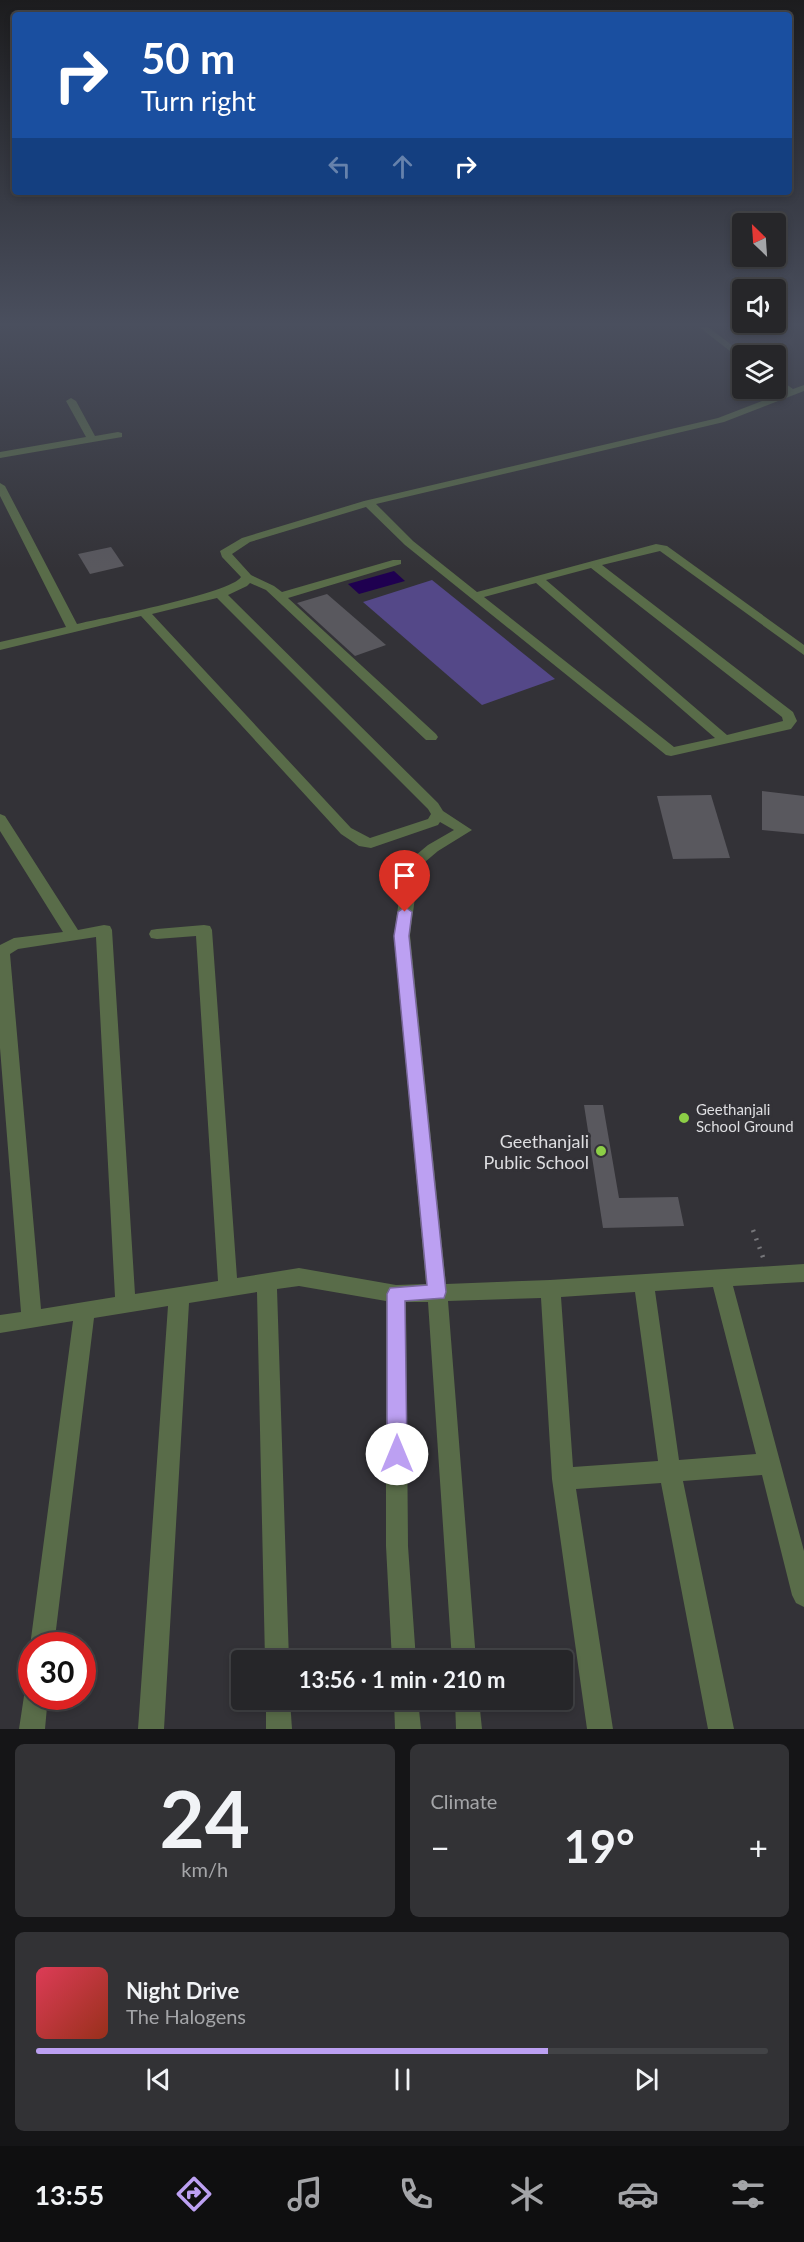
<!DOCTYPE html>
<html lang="en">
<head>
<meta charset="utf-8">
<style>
	body { margin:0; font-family:Lato,sans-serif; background:#323235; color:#f1f3f6; height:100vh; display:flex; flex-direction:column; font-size:22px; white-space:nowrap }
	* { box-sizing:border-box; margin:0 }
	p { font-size:20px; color:#a4a5a8 }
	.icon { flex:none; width:33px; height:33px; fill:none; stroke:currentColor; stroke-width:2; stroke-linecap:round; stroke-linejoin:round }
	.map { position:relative; height:1729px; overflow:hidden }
	.drawer { display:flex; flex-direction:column; gap:15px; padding:15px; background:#151517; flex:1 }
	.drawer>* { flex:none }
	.banner { position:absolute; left:12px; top:12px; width:780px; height:183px; border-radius:6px; box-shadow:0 3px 9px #0003,0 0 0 2px #424346; background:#1a4fa0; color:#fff; overflow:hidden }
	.needle { width:39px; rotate:335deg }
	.fabs { position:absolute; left:732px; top:213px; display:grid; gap:12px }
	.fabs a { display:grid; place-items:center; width:54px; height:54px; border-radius:6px; background:#262629; box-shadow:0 3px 9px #0003,0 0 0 2px #424346; font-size:30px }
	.speed { position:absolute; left:18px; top:1632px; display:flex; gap:12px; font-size:30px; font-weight:700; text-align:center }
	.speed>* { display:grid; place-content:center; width:78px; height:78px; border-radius:50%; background:#262629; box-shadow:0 3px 9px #0003,0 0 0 2px #424346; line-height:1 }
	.speed .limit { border:9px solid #d22; background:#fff; color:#111 }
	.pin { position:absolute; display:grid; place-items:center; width:51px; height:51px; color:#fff; margin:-62px -26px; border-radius:50% 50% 50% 0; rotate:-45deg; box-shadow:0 0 6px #0007 }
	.pin .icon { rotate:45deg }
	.me { position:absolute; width:66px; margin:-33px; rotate:0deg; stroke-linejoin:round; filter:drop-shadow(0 0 4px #0008) }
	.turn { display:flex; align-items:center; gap:21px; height:126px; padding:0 30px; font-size:27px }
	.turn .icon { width:78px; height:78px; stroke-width:2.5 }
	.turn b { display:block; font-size:42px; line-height:51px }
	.lanes { display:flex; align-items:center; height:57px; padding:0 30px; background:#0003; justify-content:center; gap:30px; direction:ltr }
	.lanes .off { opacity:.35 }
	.big { font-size:45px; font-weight:700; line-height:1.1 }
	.drawer .widget { flex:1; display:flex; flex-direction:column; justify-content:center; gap:9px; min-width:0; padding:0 21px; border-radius:9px; background:#323235 }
	.drawer .dial { align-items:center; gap:0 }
	.dial b { font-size:78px; line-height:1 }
	.song { display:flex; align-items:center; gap:18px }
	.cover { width:72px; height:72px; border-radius:9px; background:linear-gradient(135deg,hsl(350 70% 55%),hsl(10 70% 35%)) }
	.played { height:6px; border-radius:3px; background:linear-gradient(90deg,#bca0f2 70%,#424346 70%) }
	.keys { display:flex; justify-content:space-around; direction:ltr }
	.heat { display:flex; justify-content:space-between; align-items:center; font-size:33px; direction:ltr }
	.drawer .tiles { flex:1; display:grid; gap:15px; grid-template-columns:1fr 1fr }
	.widget:last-child { grid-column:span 2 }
	.trip { position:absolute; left:231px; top:1650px; width:342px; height:60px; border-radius:6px; background:#262629; box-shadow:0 3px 9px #0003,0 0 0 2px #424346; font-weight:700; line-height:60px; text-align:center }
	.tab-bar { display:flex; height:96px; justify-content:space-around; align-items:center; background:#0f0f10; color:#a4a5a8 }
	.tab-bar .icon { width:42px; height:42px }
	.tab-bar .active { color:#bca0f2 }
	.tab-bar b { font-size:27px; color:#f1f3f6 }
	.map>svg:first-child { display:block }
</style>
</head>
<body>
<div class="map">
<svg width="804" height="1729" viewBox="0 0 804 1729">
	<rect width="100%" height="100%" fill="#333237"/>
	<!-- green -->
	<path fill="#544888" d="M432,580L555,679L482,705L363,602Z"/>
	<!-- water -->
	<path fill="#1f0050" d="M394,571L405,581L359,594L348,584Z"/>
	<!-- building -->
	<g fill="#59585e">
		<path d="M111,547L124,566L90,574L78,554Z"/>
		<path d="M327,594L386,645L355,656L297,603Z"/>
		<path d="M762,791L804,796V834L762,830Z"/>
		<path d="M711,795L730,858L673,859L657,796Z"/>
		<path d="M584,1105H603L619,1198L678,1197L684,1226L603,1228Z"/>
	</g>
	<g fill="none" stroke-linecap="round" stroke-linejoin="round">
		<!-- path -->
		<path stroke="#76767a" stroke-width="4.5" stroke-dasharray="2 7" stroke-linecap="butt" d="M753,1230L764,1260"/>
		<!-- minor -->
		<g fill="#596c49" fill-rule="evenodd">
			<path d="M699,327H708L746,356L739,358Z"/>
			<path d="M776,377L793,389L804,385V391L724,422L376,504L413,541L477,592L656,544L667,546L804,645V655L660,551L602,565L793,712L797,721L791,729L671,756L666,755L405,545L366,507L250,542L232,554L251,575L274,586L282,592L393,560H401V564L288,598L436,734L438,737L436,740H426L266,590L250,583L247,586L228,595L438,803L443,811L472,830L438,851L419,867L410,935L446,1284L550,1280L804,1264V1282L733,1286L804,1551V1607L796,1603L792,1595L762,1475L683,1481L734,1729H708L661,1483L576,1489L613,1729H587L552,1479L541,1298L448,1301L476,1660H452L428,1302H406L408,1546L416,1660H392L386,1546V1301L299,1286L277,1289L289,1660H265L257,1292L189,1303L164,1729H138L168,1306L94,1318L54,1646H32V1650L30,1646L73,1321L0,1333V1315L21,1312L0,1048V945L14,938L63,932L0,831V814L5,816L78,930L104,925L110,926L112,930L135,1294L218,1281L196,936L157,939L151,938L149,934L151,930L157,929L204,925L210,926L212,930L237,1278L299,1268L396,1285L426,1284L394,935L404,865L428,845L454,830L440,822L438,825L371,848L359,846L341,834L141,616L0,650V642L66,627L0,496V483L5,486L77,624C102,618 232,593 241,577L222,557L220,551L242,538L364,501L718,418L785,392L776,384ZM591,568L782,717L783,721L727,735L546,580ZM536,583L715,738L674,747L484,597ZM217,598L428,809L431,814L428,819L370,838L351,828L152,614ZM96,937L115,1297L41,1309L10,954L18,949ZM713,1287L756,1454L679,1460L655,1291ZM635,1292L658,1461L573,1467L561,1297Z"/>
			<path d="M71,398L76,401L95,436L118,432L122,433V437L0,458V452L86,437L66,401Z"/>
			<path d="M32,1685V1696H48L45,1729H19L24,1696L27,1687Z"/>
			<path d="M266,1700H290L292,1729H266Z"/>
			<path d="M394,1700H418L421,1729H395Z"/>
			<path d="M455,1700H479L482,1729H456Z"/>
		</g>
	</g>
	<!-- sky -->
	<linearGradient id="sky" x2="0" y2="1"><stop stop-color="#1c1c1e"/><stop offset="0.57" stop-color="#4a4f5e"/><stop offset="1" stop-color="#4a4f5e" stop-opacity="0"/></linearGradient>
	<rect width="804" height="569" fill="url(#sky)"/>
	<!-- route -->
	<path fill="#bca0f2" stroke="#7a689d" stroke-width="1.5" d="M405,907L412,912L409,936L446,1292L444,1298L405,1301L407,1454L404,1461L397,1464L390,1461L387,1454V1294L390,1288L427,1285L394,936L398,912Z"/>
	<!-- markers -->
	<g fill="#8cce46" stroke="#333237" stroke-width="2">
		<circle cx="684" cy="1118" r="6"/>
		<circle cx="601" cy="1151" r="6"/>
	</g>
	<g text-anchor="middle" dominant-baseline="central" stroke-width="6" stroke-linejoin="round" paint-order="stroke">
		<!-- poi labels -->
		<g font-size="15" fill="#dedee1" stroke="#333237" text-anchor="start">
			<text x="696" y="1109">Geethanjali<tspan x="696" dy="17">School Ground</tspan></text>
		</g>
		<!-- near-poi labels -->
		<g font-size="18" fill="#dedee1" stroke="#333237" text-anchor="end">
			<text x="589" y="1141">Geethanjali<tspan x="589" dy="21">Public School</tspan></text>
		</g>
	</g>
</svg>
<div class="fabs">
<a><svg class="needle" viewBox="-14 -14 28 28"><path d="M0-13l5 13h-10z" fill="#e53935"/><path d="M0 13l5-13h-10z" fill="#a4a5a8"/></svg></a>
<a><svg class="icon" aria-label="sound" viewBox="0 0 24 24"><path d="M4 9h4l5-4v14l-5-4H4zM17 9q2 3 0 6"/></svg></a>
<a><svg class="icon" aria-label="layers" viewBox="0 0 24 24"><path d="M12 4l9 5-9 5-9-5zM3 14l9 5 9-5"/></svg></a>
</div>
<div class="speed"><div class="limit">30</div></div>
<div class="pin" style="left:405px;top:912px;background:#d93025"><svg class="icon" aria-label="arrive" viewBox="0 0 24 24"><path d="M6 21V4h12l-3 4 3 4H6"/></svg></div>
<svg class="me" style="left:397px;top:1454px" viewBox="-20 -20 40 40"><circle r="19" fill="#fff"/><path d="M0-13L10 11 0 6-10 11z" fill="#bca0f2"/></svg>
<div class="trip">13:56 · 1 min · 210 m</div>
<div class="banner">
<div class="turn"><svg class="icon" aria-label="right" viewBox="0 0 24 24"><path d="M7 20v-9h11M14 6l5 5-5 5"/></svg><div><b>50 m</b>Turn right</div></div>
<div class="lanes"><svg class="icon off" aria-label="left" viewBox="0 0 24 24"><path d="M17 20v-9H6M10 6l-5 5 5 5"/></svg><svg class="icon off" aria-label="ahead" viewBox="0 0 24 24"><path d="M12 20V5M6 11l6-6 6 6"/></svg><svg class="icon" aria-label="right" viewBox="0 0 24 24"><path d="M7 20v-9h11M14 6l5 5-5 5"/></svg></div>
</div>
</div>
<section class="drawer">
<div class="tiles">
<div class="widget dial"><b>24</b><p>km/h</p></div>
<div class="widget"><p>Climate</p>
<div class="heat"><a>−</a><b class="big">19°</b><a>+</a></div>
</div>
<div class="widget">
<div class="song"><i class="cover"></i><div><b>Night Drive</b><p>The Halogens</p></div></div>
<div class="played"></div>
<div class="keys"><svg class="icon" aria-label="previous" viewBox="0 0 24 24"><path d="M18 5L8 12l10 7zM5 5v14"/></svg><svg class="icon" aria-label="pause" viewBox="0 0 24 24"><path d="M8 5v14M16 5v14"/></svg><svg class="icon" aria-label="next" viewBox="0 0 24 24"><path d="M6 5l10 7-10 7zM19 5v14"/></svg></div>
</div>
</div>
</section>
<nav class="tab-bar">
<b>13:55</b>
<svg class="icon active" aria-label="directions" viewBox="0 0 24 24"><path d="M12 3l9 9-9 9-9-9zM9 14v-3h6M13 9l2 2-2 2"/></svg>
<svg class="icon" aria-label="music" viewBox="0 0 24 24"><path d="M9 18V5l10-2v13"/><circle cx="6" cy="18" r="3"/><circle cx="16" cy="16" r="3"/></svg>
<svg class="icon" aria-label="phone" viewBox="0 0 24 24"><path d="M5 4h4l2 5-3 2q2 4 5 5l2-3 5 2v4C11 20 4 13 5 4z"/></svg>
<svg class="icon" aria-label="climate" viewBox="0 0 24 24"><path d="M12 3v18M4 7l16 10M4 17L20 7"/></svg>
<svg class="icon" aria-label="car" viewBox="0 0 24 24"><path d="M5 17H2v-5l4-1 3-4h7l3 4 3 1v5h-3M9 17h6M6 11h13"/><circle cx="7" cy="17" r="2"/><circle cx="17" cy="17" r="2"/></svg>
<svg class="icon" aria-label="filters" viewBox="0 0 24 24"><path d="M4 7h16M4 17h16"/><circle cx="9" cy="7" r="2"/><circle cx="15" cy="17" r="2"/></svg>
</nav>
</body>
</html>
